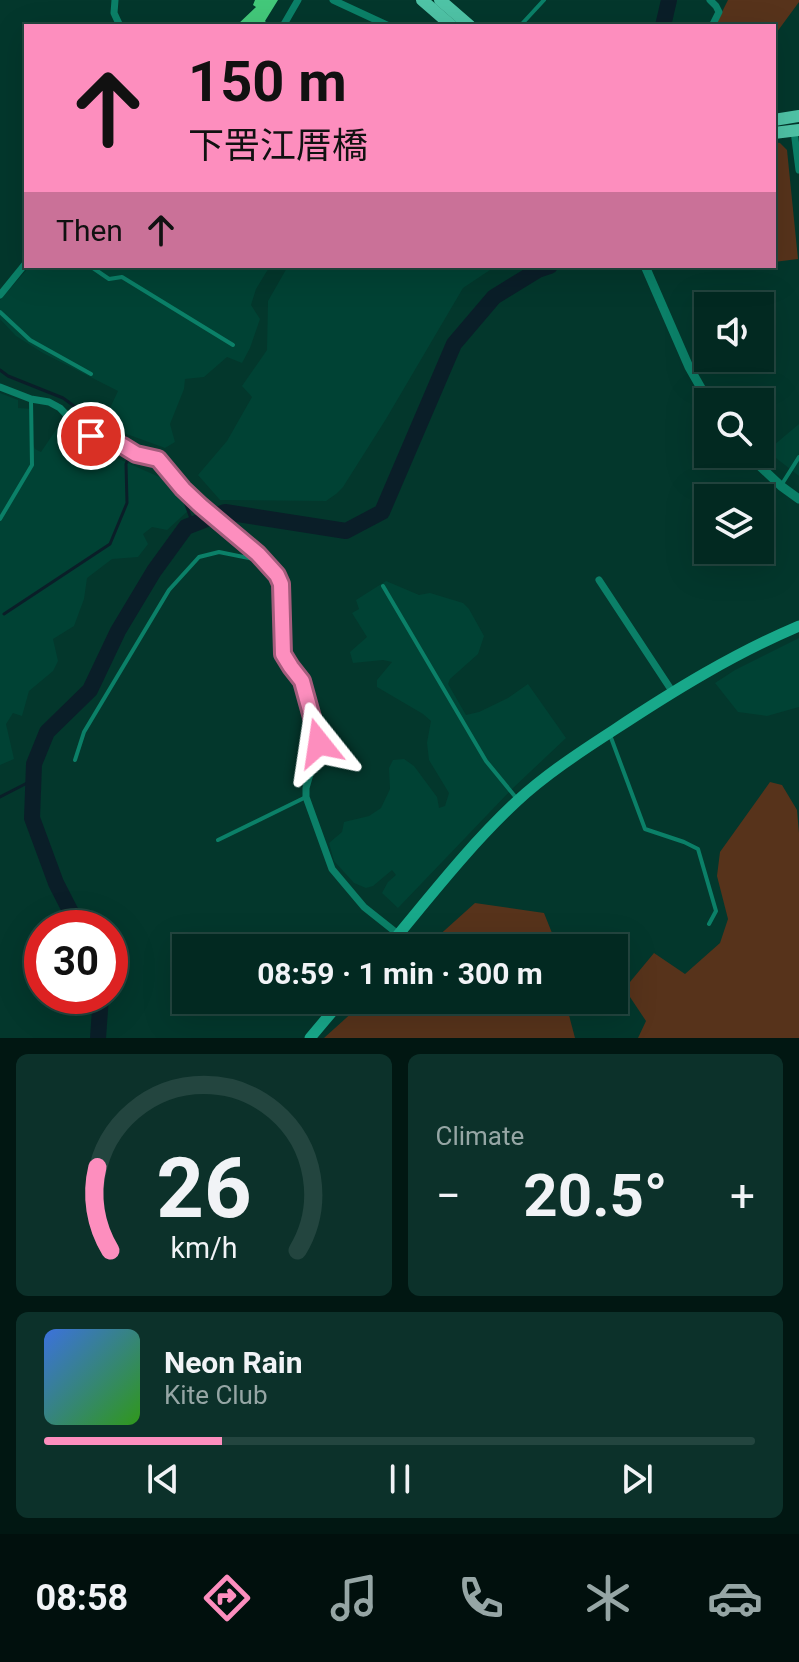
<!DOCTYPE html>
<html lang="en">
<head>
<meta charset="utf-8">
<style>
	body { margin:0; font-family:Roboto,"Noto Sans TC",sans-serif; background:#0c312a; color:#f1f3f6; height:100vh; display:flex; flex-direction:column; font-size:30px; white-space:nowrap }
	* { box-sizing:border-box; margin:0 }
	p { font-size:26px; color:#96a6a5 }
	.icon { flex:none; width:44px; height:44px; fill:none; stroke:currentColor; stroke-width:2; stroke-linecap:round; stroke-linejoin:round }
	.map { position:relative; height:1038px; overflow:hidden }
	.drawer { display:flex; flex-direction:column; gap:16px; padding:16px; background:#011712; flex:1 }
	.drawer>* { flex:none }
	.hud { position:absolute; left:24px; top:24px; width:752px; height:244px; border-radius:0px; box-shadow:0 8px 32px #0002,0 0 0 2px #23453f; background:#fd8ebe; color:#111; overflow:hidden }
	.buttons { position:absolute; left:694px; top:292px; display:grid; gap:16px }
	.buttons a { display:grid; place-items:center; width:80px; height:80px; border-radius:0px; background:#022921; box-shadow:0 8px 32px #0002,0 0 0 2px #23453f; font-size:40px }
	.speed { position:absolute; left:24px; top:910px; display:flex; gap:16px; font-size:40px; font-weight:700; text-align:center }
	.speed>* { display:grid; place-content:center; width:104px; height:104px; border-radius:50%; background:#022921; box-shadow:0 8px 32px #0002,0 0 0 2px #23453f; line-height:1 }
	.speed .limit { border:12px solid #d22; background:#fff; color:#111 }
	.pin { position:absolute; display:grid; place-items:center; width:68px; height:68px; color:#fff; margin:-34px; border:4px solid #fff; border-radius:50%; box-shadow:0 2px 8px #0007 }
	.me { position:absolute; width:88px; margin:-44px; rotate:345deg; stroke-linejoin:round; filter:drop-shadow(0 0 6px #0008) }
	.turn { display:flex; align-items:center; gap:28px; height:168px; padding:0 32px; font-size:36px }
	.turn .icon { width:104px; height:104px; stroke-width:2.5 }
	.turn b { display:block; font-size:56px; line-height:68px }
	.then { display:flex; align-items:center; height:76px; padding:0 32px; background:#0003; gap:16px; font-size:30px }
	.big { font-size:60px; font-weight:700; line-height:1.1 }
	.drawer .card { flex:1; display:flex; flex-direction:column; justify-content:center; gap:12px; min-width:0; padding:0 28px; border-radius:12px; background:#0c312a }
	.drawer .dial { align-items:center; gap:0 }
	.dial svg { height:208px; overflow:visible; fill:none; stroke:#23453f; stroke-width:7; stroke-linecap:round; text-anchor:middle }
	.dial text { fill:#f1f3f6; stroke:none }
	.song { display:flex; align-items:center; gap:24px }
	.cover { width:96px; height:96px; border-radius:12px; background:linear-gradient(135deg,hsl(220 70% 55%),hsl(110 70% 35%)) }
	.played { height:8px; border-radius:4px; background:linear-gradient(90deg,#fd8ebe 25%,#23453f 25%) }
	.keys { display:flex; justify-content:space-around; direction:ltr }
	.heat { display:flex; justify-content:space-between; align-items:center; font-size:44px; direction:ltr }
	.drawer .tiles { flex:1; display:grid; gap:16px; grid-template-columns:1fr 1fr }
	.card:last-child { grid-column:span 2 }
	.trip { position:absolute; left:172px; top:934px; width:456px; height:80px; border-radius:0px; background:#022921; box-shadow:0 8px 32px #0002,0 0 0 2px #23453f; font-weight:700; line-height:80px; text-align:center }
	.tabs { display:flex; height:128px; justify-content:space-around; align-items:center; background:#01100d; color:#96a6a5 }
	.tabs .icon { width:56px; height:56px }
	.tabs .on { color:#fd8ebe }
	.tabs b { font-size:36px; color:#f1f3f6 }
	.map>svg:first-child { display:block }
</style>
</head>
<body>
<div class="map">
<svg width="799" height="1038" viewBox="0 0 799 1038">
	<rect width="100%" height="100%" fill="#03372c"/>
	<!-- built -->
	<g fill="#004234">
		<path d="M30,266H97L100,268L101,266H270L256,289L251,305L260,319L250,348L242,363L227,357L204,377L185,379L184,389L170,424L175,442L165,448L102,425L118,391L43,353L16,336L0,319V300Z"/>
		<path d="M288,266H496L463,288L386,419L343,487L336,494L326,501L220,500L198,475L227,441L252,397L242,386L267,350L268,301Z"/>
		<path d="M0,393L18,400V408L33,409V444L35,449L41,452L60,424L92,447L166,480L174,486L190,509L167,530L152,527L143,534L148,544L138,557L112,559L87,578L84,599L74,626L53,639L58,661L53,671L29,691L22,716L13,713L6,724L14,759L0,765Z"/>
		<path d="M799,424V476L767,451Z"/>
		<path d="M386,581L419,595L430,593L463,603L469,609L484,636L478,654L450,679L448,684L466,715L479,712L508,698L528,684L566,738L512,789L398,908L382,893L388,882L396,875L392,870L373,886L366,888L354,883L334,861L329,843L342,832L344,822L369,816L381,808L390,789L389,768L393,760L404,759L414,766L437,797L439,808L445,806L449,793L429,760L427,743L431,721L423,714L377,687V680L392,662L383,660L353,663L350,652L367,637L352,613L359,609L356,600Z"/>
		<path d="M799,638V707L767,716L738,712L715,683L735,670Z"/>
	</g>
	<!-- green -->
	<g fill="#57331b">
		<path d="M728,0H799V2L774,36V26H715Z"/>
		<path d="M774,142L780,143L787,150L798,259L774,262Z"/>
		<path d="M770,782L782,785L797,810L799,833V1038H638L646,1021L628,994L630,982L654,953L685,974L720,943L728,919L717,876L720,852Z"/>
		<path d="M475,903L544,913L558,948H425Z"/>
		<path d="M366,1000H565L575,1038H324Z"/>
	</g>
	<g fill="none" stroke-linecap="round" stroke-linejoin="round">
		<!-- stream -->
		<g stroke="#0a1e28" stroke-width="3">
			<path d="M0,370L8,376L63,398L114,435L148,452"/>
			<path d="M158,466L185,502L193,524"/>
			<path d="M4,614L110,544L127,503L126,464L128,459"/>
			<path d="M0,797L33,780"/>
		</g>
		<!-- river -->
		<g stroke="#0a1e28" stroke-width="16">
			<path d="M663,26L669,0"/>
			<path d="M79,928L56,883L32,818L34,764L47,732L90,690L118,631L154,571L186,527L225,512L346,531L382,512L454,344L494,297L538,270L550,266"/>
			<path d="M98,1038L101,996"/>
		</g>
	</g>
	<!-- building -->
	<path fill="#43c87a" d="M255,0H278L265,21L269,26H236L256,7L253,5Z"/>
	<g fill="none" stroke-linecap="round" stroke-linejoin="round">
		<!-- service -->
		<g stroke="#0b8068" stroke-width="4">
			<path d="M520,26L544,0"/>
			<path d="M90,266L109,279L122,277L233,345"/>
			<path d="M0,312L30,340L91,374"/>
			<path d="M782,484L799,457"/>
			<path d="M0,519L32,465L31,401"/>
			<path d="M383,586L486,761L518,800"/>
			<path d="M610,735L645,829L684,842L698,849L716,911L709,924"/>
			<path d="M75,760L84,732L169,590L199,557L219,552L263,561"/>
			<path d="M218,840L306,797"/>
		</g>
		<!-- minor -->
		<g stroke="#0b8068" stroke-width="7">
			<path d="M115,0L114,13L120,26"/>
			<path d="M333,0L389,26"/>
			<path d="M710,0L716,6L719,12L712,26"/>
			<path d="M283,26L298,0"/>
			<path d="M794,131L799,170"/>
			<path d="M0,295L26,263"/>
			<path d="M0,387L31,399L49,402L60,408L80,429L91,436L123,446L136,454L158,459L183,489L201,506L258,554L277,575L281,584L283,654L291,667L302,681L319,743L306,788V797L332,869L364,907L398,934"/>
			<path d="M599,580L672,691"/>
		</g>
		<!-- tertiary -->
		<g stroke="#0b8068" stroke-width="9">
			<path d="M645,266L689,367L709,402"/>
			<path d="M747,454L781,486L799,499"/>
		</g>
		<!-- secondary -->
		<g stroke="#18a88a" stroke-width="11">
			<path d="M387,948C429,898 468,847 516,802C545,775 580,752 614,730C673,691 733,654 799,626"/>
			<path d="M310,1038L342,1000"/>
		</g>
		<!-- primary -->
		<g stroke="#4fc3a6" stroke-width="12">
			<path d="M422,0L452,26"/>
			<path d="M440,0L470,26"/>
			<path d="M774,120L799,116"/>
			<path d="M774,133L799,130"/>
		</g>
	</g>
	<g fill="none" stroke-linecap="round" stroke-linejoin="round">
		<!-- route casing -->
		<g stroke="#a45c7c" stroke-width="20">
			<path id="route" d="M91,436L123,446L136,454L158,459L183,489L201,506L258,554L277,575L281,584L283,654L291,667L302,681L319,743"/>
		</g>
		<!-- route -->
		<use href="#route" stroke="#fd8ebe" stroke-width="14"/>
	</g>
</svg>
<div class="buttons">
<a><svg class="icon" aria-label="sound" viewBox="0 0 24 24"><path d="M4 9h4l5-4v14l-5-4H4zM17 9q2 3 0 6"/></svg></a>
<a><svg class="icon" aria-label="search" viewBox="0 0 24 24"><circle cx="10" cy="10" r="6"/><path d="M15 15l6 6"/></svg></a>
<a><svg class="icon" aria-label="layers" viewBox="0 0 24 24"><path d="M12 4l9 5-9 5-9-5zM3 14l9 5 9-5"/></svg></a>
</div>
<div class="speed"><div class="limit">30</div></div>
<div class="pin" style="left:91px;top:436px;background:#d93025"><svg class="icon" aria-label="arrive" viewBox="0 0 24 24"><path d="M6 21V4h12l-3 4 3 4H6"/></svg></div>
<svg class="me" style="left:319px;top:743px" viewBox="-20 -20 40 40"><path d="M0-17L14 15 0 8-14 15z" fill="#fd8ebe" stroke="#fff" stroke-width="4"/></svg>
<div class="trip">08:59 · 1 min · 300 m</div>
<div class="hud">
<div class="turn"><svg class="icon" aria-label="ahead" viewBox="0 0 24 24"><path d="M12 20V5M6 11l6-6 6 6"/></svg><div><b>150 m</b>下罟江厝橋</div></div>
<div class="then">Then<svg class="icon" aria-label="ahead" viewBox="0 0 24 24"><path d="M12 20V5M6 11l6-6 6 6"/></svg></div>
</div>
</div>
<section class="drawer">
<div class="tiles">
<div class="card dial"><svg viewBox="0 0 100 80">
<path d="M14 69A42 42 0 1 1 86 69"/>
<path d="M14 69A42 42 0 0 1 9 37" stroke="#fd8ebe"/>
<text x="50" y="56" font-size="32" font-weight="700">26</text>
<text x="50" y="72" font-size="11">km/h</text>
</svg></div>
<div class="card"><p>Climate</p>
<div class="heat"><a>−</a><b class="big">20.5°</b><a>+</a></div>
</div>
<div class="card">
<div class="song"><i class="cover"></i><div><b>Neon Rain</b><p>Kite Club</p></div></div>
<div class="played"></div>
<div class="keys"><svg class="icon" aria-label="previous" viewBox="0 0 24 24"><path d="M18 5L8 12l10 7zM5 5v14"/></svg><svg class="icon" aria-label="pause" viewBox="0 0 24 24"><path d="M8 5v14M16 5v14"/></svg><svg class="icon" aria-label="next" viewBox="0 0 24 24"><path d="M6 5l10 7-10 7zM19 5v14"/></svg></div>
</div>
</div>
</section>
<nav class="tabs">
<b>08:58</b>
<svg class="icon on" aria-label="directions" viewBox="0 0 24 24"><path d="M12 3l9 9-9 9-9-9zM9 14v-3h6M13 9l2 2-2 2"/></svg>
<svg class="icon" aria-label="music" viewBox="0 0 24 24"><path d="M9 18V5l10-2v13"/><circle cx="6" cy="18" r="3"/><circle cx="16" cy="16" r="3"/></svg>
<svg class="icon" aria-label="phone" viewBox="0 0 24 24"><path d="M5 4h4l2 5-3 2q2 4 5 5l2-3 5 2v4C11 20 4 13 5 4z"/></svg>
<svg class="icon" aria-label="climate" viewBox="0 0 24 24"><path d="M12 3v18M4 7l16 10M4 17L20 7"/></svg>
<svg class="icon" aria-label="car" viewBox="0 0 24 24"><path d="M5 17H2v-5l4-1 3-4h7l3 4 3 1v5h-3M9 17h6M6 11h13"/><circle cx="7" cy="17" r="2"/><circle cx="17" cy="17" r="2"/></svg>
</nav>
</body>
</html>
